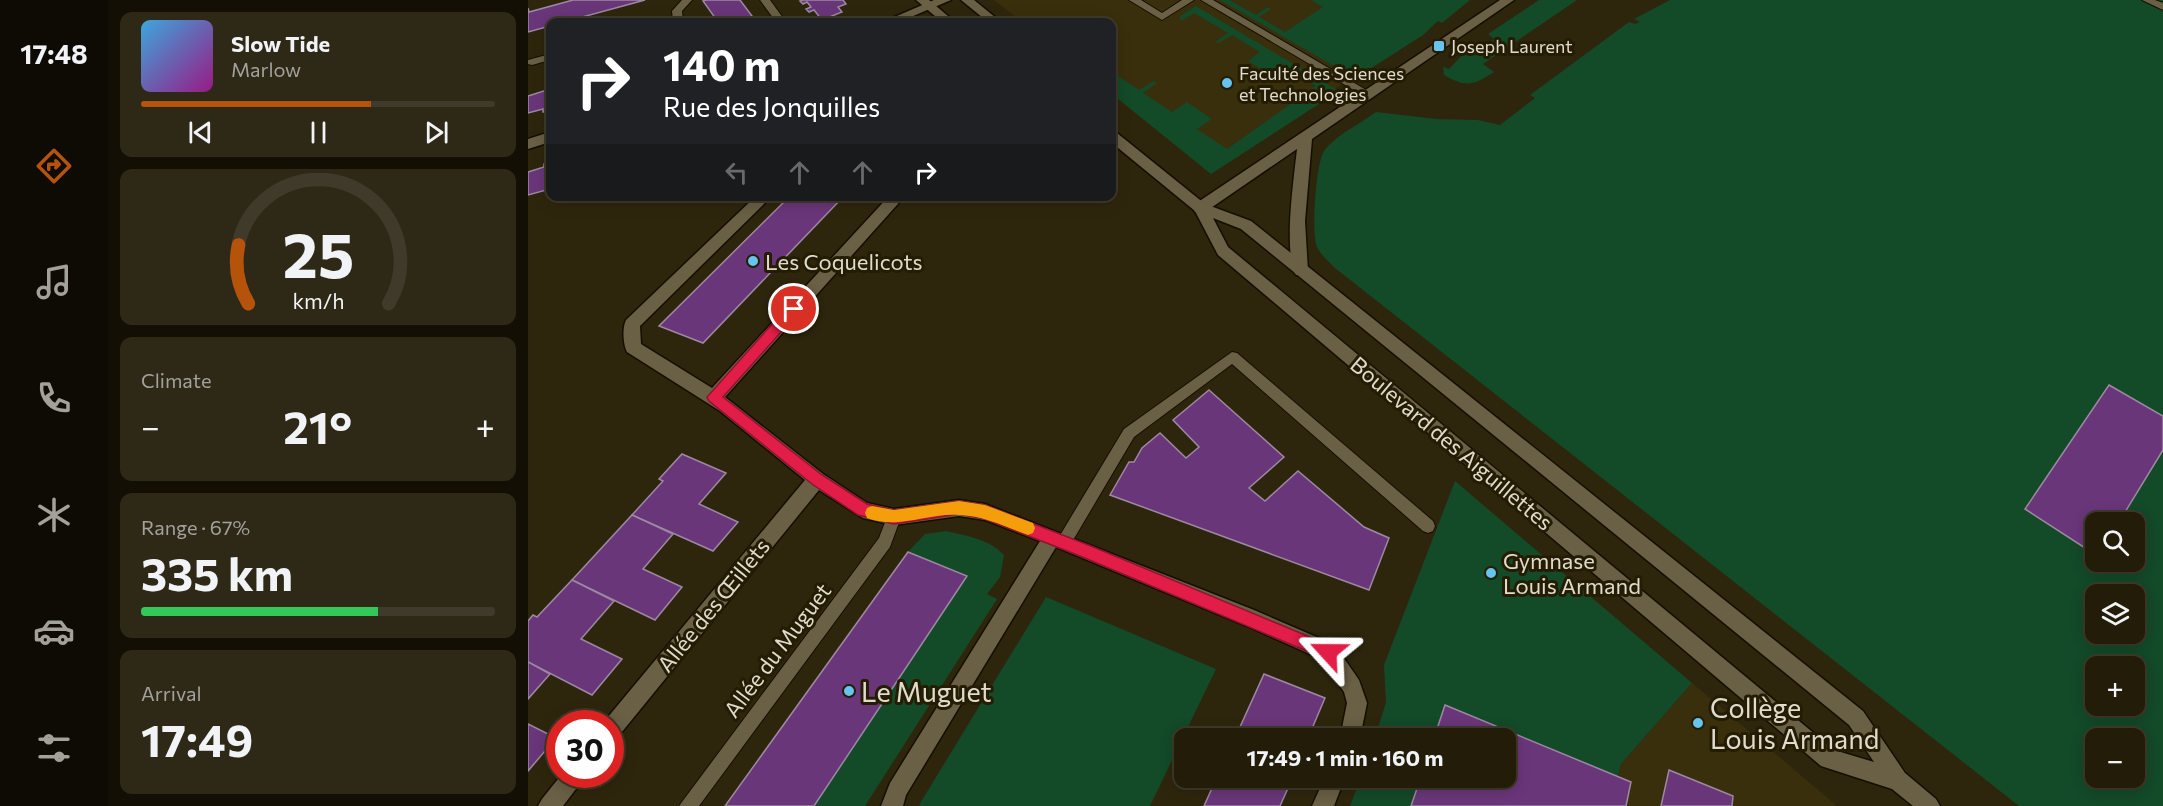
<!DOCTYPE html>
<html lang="en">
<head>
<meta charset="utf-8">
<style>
	body { margin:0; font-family:Commissioner,sans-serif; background:#2e2917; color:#f1f3f6; height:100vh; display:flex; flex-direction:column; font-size:22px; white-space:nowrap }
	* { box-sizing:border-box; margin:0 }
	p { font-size:20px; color:#a2a19c }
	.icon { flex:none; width:33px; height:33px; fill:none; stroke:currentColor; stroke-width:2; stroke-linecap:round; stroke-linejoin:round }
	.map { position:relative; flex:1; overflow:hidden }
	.details { display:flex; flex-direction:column; gap:12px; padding:12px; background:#130f05; width:420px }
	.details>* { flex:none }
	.top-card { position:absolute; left:18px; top:18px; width:570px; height:183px; border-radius:12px; box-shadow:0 3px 15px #0003,0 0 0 2px #3f3a2a; background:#202124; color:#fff; overflow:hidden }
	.tools { position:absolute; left:1557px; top:512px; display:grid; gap:12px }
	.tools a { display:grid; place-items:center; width:60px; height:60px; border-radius:12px; background:#221c09; box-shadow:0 3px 15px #0003,0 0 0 2px #3f3a2a; font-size:30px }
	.speed { position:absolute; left:18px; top:710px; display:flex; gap:12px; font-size:30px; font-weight:700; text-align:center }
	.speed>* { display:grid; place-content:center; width:78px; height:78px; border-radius:50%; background:#221c09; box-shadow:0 3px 15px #0003,0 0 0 2px #3f3a2a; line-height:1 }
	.speed .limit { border:9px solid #d22; background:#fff; color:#111 }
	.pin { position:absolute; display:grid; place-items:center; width:51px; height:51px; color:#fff; margin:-26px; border:3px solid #fff; border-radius:50%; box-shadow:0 2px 6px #0007 }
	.me { position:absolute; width:66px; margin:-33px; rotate:294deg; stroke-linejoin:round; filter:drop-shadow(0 0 4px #0008) }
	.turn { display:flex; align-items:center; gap:21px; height:126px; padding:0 18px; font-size:27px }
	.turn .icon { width:78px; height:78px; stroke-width:2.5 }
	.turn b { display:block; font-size:42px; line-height:51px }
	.lanes { display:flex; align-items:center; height:57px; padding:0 18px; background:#0003; justify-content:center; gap:30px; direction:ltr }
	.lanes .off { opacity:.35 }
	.big { font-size:45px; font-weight:700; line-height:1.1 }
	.details .widget { flex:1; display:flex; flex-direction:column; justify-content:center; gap:9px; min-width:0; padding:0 21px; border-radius:12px; background:#2e2917 }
	.details .dial { align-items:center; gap:0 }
	.dial svg { height:156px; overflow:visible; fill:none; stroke:#3f3a2a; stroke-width:7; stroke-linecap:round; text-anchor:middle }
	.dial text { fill:#f1f3f6; stroke:none }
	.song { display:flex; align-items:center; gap:18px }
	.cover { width:72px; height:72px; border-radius:9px; background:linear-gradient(135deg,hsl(200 70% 55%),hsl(310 70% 35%)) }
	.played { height:6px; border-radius:3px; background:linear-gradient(90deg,#b45309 65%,#3f3a2a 65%) }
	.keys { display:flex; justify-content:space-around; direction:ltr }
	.heat { display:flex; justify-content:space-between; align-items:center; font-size:33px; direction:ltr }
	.charge { height:9px; border-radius:4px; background:linear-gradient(90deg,#34c759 67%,#3f3a2a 0) }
	.trip { position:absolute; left:646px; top:728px; width:342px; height:60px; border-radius:12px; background:#221c09; box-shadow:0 3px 15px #0003,0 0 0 2px #3f3a2a; font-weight:700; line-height:60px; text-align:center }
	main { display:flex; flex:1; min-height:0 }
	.dock { display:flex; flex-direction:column; width:108px; justify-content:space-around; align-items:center; background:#0e0b04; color:#a2a19c }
	.dock .icon { width:42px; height:42px }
	.dock .current { color:#b45309 }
	.dock b { font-size:27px; color:#f1f3f6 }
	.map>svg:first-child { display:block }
</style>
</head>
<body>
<main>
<nav class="dock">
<b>17:48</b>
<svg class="icon current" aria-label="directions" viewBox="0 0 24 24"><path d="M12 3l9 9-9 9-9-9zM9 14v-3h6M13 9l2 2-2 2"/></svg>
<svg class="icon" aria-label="music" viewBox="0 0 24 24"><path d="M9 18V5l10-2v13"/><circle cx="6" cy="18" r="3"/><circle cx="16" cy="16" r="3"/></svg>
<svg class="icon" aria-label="phone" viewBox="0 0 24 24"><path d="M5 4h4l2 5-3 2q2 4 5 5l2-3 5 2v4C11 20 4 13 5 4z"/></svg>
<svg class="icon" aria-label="climate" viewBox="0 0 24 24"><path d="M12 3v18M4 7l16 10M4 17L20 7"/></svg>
<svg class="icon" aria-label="car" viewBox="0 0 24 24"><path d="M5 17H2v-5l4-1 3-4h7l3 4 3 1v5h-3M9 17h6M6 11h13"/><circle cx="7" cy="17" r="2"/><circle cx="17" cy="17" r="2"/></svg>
<svg class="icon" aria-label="filters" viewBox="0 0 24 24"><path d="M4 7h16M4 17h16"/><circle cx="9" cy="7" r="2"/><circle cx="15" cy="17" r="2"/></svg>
</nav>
<section class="details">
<div class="widget">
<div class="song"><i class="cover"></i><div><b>Slow Tide</b><p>Marlow</p></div></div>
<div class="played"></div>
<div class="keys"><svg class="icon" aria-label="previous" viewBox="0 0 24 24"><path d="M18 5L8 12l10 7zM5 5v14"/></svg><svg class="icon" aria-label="pause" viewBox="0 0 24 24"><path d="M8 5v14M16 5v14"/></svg><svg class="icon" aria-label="next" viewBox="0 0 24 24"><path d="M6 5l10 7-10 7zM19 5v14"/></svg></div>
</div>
<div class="widget dial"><svg viewBox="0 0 100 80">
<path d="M14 69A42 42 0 1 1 86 69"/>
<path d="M14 69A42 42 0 0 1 9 39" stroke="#b45309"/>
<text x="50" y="56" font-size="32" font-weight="700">25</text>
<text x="50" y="72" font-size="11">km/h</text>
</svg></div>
<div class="widget"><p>Climate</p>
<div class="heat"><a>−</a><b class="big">21°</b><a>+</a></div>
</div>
<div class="widget"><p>Range · 67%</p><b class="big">335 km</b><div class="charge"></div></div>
<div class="widget"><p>Arrival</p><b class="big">17:49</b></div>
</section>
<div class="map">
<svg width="1635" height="806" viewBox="0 0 1635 806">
	<rect width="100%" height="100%" fill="#2e260c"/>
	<!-- built -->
	<g fill="#392f0c">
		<path d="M466,0H939L682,173L584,94V22H494Z"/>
		<path d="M1164,683L1309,806H1098L1103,782L1090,777L1093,764Z"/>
	</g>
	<!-- green -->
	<g fill="#134a28" fill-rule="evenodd">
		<path d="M692,0H701L728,15L740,7L743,9L731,17L757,32L795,7L783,0H942L914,23L910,21L895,35L831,76L825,77Z"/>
		<path d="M1011,0H1049L955,64L966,72C946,85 938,88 916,75L915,67L921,69L941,48L948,52L966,39L960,34Z"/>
		<path d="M1142,0H1635V806H1491L807,268C801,262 793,255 789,247C783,233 788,163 796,151C808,135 832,124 848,112L908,119L950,120L972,125L1007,98L1002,95L1101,22L1107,24L1112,22L1106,19ZM1568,522H1606V561H1568ZM1568,594H1606V633H1568ZM1568,666H1606V705H1568ZM1568,738H1606V777H1568Z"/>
		<path d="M668,6L811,91L683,174L584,94V72L611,90L626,81L629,83L615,93L644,112L659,102L684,119L669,129L699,149L788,86L758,68L745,77L720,61L732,52L704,35L691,43L687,42L700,33L666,13L653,21L652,16Z"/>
		<path d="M927,481L1164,683L1093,764L1090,777L1103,782L1098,806H822L833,777H978V738H847L858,702L856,665Z"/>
		<path d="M418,531C439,536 461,539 476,555L472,577L459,594L469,599L337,806H286L439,576L380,552L397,534Z"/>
		<path d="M518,597L688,669L622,806H393L391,805Z"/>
	</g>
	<!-- building -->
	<g fill="#6a367a" stroke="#9c89a2" stroke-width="1.5">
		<path d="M45,0H117L36,22H22V26L0,32V8L1,12Z"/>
		<path d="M178,0H212L224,16L216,20L218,22H190L175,1Z"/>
		<path d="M275,0H315L318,4L310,7L314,12L294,20L286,10L281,12L278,9L283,7L279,2L275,4L272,1Z"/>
		<path d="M22,89V110L15,112V109L0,113V96Z"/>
		<path d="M22,162V189L0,195V172L16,167V164Z"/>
		<path d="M262,196H316L175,343L131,326Z"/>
		<path d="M1581,385L1635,416V450L1591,522H1568V555L1497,509Z"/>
		<path d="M681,390L756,457L721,488L737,501L770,471L836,527L861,538L841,590L582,495L601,462H606L614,448L632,433L658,458L671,447L645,420Z"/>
		<path d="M154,454L198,473L171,504L210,522L185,551L104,515L135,481L131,479Z"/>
		<path d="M104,515L145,534L115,569L154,587L127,620L44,580Z"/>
		<path d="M380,552L439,576L286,806H197Z"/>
		<path d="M44,580L86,601L53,639L94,659L64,695L0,662V621L5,615L9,617Z"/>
		<path d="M0,662L22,674L0,699Z"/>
		<path d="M736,674L797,698L780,738H707Z"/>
		<path d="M917,705L1103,782L1098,806H883L893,777H978V738H906Z"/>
		<path d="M0,724L28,738L0,771Z"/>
		<path d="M1141,770L1205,796L1204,806H1133Z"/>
		<path d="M689,777H765L752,806H676Z"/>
	</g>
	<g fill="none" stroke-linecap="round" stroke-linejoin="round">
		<!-- service casing -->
		<g stroke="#160e00" stroke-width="2">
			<g id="service">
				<path d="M154,0H164L154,11L155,22H145L144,11Z"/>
				<path d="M232,0H242L258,22H248Z"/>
				<path d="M601,0H613L634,13L654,0H666L634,20Z"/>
				<path d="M673,0H685L845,94L844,96H836Z"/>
				<path d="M1614,0H1627L1635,3V10Z"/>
				<path d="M22,54V60L4,65L0,64V60Z"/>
				<path d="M704,352L709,353L905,521L907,526L905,531L900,533L895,531L704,364L606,437L541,547L536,549L531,547L529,542L531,537L596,429Z"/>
				<path d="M366,510L371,512L373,517L362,547L171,806H151L351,538L361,512Z"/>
			</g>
		</g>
		<!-- minor casing -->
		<g stroke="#160e00" stroke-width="3">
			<g id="minor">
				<path d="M406,0H423L371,22H355Z"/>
				<path d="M972,0H986L784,139L777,221L780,271L778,275H768C755,252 766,177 769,149L677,212H667L665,208L667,204Z"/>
				<path d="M22,132V142L0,149V139Z"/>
				<path d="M228,196H244L112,326L113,344L184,388L361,196H377L197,397L295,474L339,503L366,509L431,500L457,504L726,610L807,645L831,680L839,703L832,738H812L819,703L816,692L793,659L719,626L528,547L378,795L375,806H353L362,783L512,541L457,520L431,516L366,525L335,518L291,490L89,738L82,741V723H75L277,480L192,411L99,352C95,344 94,328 98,320Z"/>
				<path d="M34,774H57L54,781L35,806H10L14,799Z"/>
				<path d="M797,777H817L806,806H784Z"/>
			</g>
		</g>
		<!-- secondary casing -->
		<g stroke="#160e00" stroke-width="3">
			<g id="secondary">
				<path d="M388,0H401L427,22H414Z"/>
				<path d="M433,0H446L473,22H460Z"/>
				<path d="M584,131L589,133L677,204L723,221L1335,711L1377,773L1408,799L1412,806H1385L1364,789L1293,766L690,255L667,211L584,143ZM685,218L713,229L1321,725L1346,762L1306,750L700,247Z"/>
			</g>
		</g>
		<!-- service -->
		<use href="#service" fill="#696045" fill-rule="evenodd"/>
		<!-- minor -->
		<use href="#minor" fill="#696045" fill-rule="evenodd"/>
		<!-- secondary -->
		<use href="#secondary" fill="#696045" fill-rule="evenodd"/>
	</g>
	<!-- route -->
	<path fill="#e11d48" stroke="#92132f" stroke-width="1.5" d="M266,304L272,309L270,313L195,397L294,475L339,504L366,510L431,501L457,505L563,546L806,647L808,652L806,658L800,660L552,556L457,519L431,514L366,524L330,515L284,484L181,401L179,397L261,305Z"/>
	<!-- slow -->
	<path fill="#f59e0b" d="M431,501L457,505L505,523L507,528L505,533L500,535C478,527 456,516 432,515C400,512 371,530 339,518L337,513L339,508L344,506L366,510Z"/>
	<!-- markers -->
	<g fill="#66c4ef" stroke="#241c03" stroke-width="2">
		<rect x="905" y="40" width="12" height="12" rx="3"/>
		<circle cx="699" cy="83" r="6"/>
		<circle cx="225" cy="261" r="6"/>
		<circle cx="963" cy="573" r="6"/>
		<circle cx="321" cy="691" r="6"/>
		<circle cx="1170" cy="723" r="6"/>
	</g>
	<g text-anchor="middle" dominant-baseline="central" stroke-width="6" stroke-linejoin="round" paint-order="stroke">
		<!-- far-poi labels -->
		<g font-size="18" fill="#e0dbcc" stroke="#241c03" text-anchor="start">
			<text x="923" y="46">Joseph Laurent</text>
			<text x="711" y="73">Faculté des Sciences<tspan x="711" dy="21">et Technologies</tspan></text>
		</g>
		<!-- poi labels -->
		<g font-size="22" fill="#e0dbcc" stroke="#241c03" text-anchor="start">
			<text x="237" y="261">Les Coquelicots</text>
			<text x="975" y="560">Gymnase<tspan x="975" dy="25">Louis Armand</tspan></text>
		</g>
		<!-- street labels -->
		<g font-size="22" fill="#e0dbcc" stroke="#241c03">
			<text transform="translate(924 443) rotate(40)">Boulevard des Aiguillettes</text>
			<text transform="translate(185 605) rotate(-51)">Allée des Œillets</text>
			<text transform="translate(249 650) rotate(-53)">Allée du Muguet</text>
		</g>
		<!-- near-poi labels -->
		<g font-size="27" fill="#e0dbcc" stroke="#241c03" text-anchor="start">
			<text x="333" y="691">Le Muguet</text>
			<text x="1182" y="707">Collège<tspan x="1182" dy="31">Louis Armand</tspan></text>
		</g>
	</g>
</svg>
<div class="tools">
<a><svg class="icon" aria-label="search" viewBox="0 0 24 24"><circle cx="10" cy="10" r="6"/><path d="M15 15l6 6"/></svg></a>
<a><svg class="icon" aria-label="layers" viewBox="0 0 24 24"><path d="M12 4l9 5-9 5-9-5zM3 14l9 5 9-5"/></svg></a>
<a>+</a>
<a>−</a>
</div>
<div class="speed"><div class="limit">30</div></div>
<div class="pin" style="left:266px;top:309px;background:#d93025"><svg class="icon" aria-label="arrive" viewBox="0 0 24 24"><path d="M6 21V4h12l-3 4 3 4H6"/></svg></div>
<svg class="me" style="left:800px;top:652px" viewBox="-20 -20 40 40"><path d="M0-17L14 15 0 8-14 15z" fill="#e11d48" stroke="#fff" stroke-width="4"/></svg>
<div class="trip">17:49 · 1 min · 160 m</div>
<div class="top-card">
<div class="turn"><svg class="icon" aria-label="right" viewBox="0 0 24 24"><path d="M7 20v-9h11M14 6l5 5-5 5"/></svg><div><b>140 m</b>Rue des Jonquilles</div></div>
<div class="lanes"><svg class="icon off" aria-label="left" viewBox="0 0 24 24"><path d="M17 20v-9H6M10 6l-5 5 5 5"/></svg><svg class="icon off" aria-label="ahead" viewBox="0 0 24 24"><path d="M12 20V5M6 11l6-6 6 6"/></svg><svg class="icon off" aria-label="ahead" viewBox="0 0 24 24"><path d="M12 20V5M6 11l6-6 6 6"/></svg><svg class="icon" aria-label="right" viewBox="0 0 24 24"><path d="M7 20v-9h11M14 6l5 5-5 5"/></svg></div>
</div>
</div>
</main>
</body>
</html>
